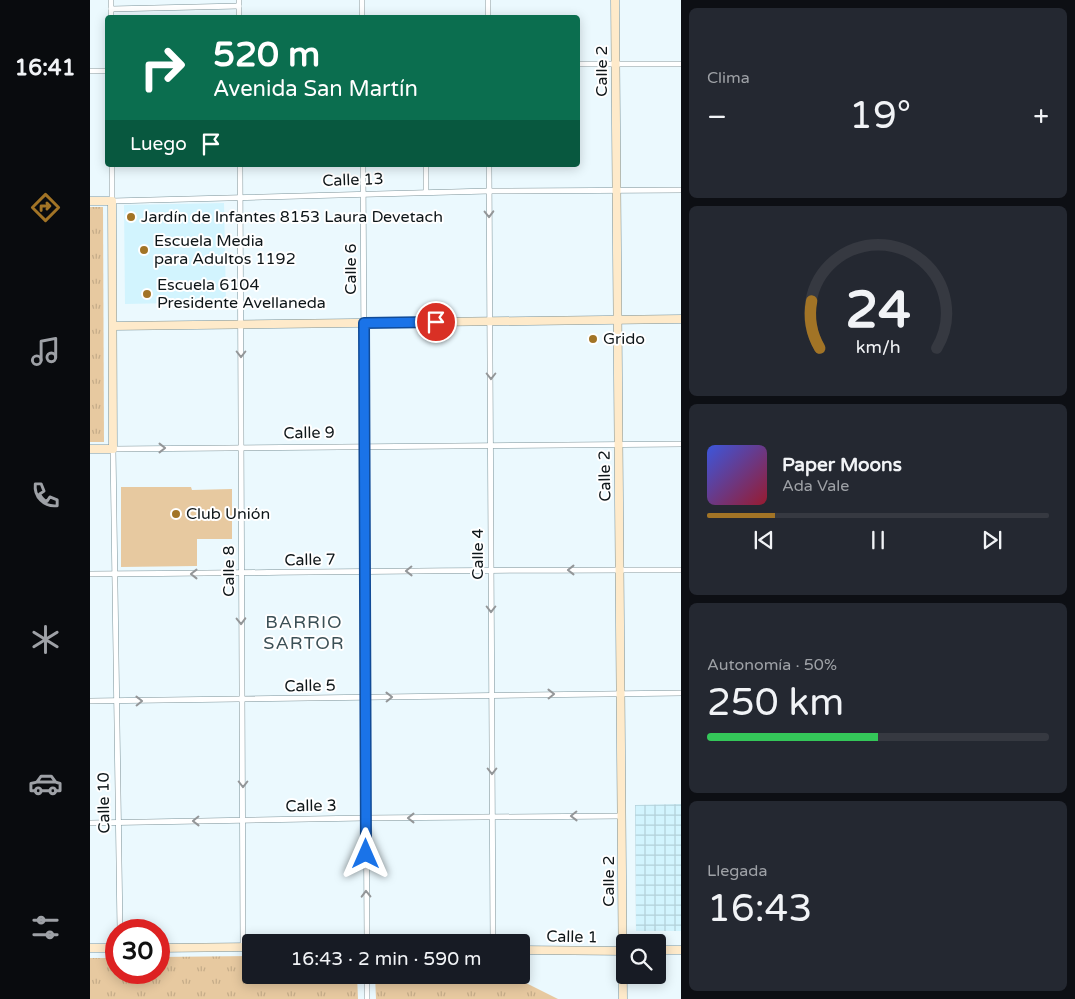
<!DOCTYPE html>
<html lang="es">
<head>
<meta charset="utf-8">
<style>
	body { margin:0; font-family:"Varela Round",sans-serif; background:#242831; color:#f1f3f6; height:100vh; display:flex; flex-direction:column; font-size:19px; white-space:nowrap }
	* { box-sizing:border-box; margin:0 }
	p { font-size:16px; color:#9ea1a6 }
	.icon { flex:none; width:28px; height:28px; fill:none; stroke:currentColor; stroke-width:2; stroke-linecap:round; stroke-linejoin:round }
	.map { position:relative; flex:1; overflow:hidden }
	.panel { display:flex; flex-direction:column; gap:8px; padding:8px; background:#0d0f14; width:394px }
	.panel>* { flex:none }
	.hud { position:absolute; left:15px; top:15px; width:475px; height:152px; border-radius:5px; box-shadow:0 2px 12px #0003; background:#0b6e4f; color:#fff; overflow:hidden }
	.controls { position:absolute; left:526px; top:934px; display:grid; gap:10px }
	.controls a { display:grid; place-items:center; width:50px; height:50px; border-radius:5px; background:#171b24; box-shadow:0 2px 12px #0003; font-size:25px }
	.speed { position:absolute; left:15px; top:919px; display:flex; gap:10px; font-size:25px; font-weight:700; text-align:center }
	.speed>* { display:grid; place-content:center; width:65px; height:65px; border-radius:50%; background:#171b24; box-shadow:0 2px 12px #0003; line-height:1 }
	.speed .limit { border:8px solid #d22; background:#fff; color:#111 }
	.pin { position:absolute; display:grid; place-items:center; width:42px; height:42px; color:#fff; margin:-21px; border:2px solid #fff; border-radius:50%; box-shadow:0 1px 5px #0007 }
	.me { position:absolute; width:55px; margin:-28px; rotate:0deg; stroke-linejoin:round; filter:drop-shadow(0 0 4px #0008) }
	.turn { display:flex; align-items:center; gap:18px; height:105px; padding:0 25px; font-size:22px }
	.turn .icon { width:65px; height:65px; stroke-width:2.5 }
	.turn b { display:block; font-size:35px; line-height:42px }
	.then { display:flex; align-items:center; height:48px; padding:0 25px; background:#0003; gap:10px; font-size:19px }
	.big { font-size:38px; font-weight:600; line-height:1.1 }
	.panel .card { flex:1; display:flex; flex-direction:column; justify-content:center; gap:8px; min-width:0; padding:0 18px; border-radius:8px; background:#242831 }
	.panel .dial { align-items:center; gap:0 }
	.dial svg { height:130px; overflow:visible; fill:none; stroke:#363941; stroke-width:7; stroke-linecap:round; text-anchor:middle }
	.dial text { fill:#f1f3f6; stroke:none }
	.song { display:flex; align-items:center; gap:15px }
	.cover { width:60px; height:60px; border-radius:8px; background:linear-gradient(135deg,hsl(230 70% 55%),hsl(350 70% 35%)) }
	.played { height:5px; border-radius:2px; background:linear-gradient(90deg,#a27426 20%,#363941 20%) }
	.keys { display:flex; justify-content:space-around; direction:ltr }
	.heat { display:flex; justify-content:space-between; align-items:center; font-size:28px; direction:ltr }
	.charge { height:8px; border-radius:4px; background:linear-gradient(90deg,#34c759 50%,#363941 0) }
	.trip { position:absolute; left:152px; top:934px; width:288px; height:50px; border-radius:5px; background:#171b24; box-shadow:0 2px 12px #0003; font-weight:600; line-height:50px; text-align:center }
	main { display:flex; flex:1; min-height:0 }
	.tabs { display:flex; flex-direction:column; width:90px; justify-content:space-around; align-items:center; background:#090b0e; color:#9ea1a6 }
	.tabs .icon { width:35px; height:35px }
	.tabs .current { color:#a27426 }
	.tabs b { font-size:22px; color:#f1f3f6 }
	.map>svg:first-child { display:block }
</style>
</head>
<body>
<main>
<nav class="tabs">
<b>16:41</b>
<svg class="icon current" aria-label="directions" viewBox="0 0 24 24"><path d="M12 3l9 9-9 9-9-9zM9 14v-3h6M13 9l2 2-2 2"/></svg>
<svg class="icon" aria-label="music" viewBox="0 0 24 24"><path d="M9 18V5l10-2v13"/><circle cx="6" cy="18" r="3"/><circle cx="16" cy="16" r="3"/></svg>
<svg class="icon" aria-label="phone" viewBox="0 0 24 24"><path d="M5 4h4l2 5-3 2q2 4 5 5l2-3 5 2v4C11 20 4 13 5 4z"/></svg>
<svg class="icon" aria-label="climate" viewBox="0 0 24 24"><path d="M12 3v18M4 7l16 10M4 17L20 7"/></svg>
<svg class="icon" aria-label="car" viewBox="0 0 24 24"><path d="M5 17H2v-5l4-1 3-4h7l3 4 3 1v5h-3M9 17h6M6 11h13"/><circle cx="7" cy="17" r="2"/><circle cx="17" cy="17" r="2"/></svg>
<svg class="icon" aria-label="filters" viewBox="0 0 24 24"><path d="M4 7h16M4 17h16"/><circle cx="9" cy="7" r="2"/><circle cx="15" cy="17" r="2"/></svg>
</nav>
<div class="map">
<svg width="592" height="999" viewBox="0 0 592 999">
	<defs>
		<pattern id="industrial-grid" width="8" height="8" patternUnits="userSpaceOnUse" patternTransform="scale(1.25)"><rect width="8" height="8" fill="#d2f4fe"/><path d="M0 4h8M4 0v8" fill="none" stroke="#b3d0d9"/></pattern>
		<pattern id="park-tufts" width="24" height="20" patternUnits="userSpaceOnUse" patternTransform="scale(1.25)"><rect width="24" height="20" fill="#e7c9a0"/><path d="M3 7l-1-3M5 7V3M7 7l1-3M15 17l-1-3M17 17v-4M19 17l1-3" fill="none" stroke="#c5ac89"/></pattern>
	</defs>
	<rect width="100%" height="100%" fill="#ebf9fe"/>
	<!-- built -->
	<path fill="#d2f4fe" d="M134,203L136,302L35,304L34,205Z"/>
	<!-- industrial -->
	<path fill="url(#industrial-grid)" d="M591,804V931H546L545,805Z"/>
	<!-- green -->
	<path fill="#e7c9a0" d="M31,487H101L102,490L142,489V539H107V566L31,567Z"/>
	<!-- park -->
	<g fill="url(#park-tufts)">
		<path d="M0,207H13L14,442H0Z"/>
		<path d="M161,956V975H267L268,999H0V958H26V972H69V957Z"/>
		<path d="M285,975H420L468,999H286Z"/>
	</g>
	<g fill="none" stroke-linecap="round" stroke-linejoin="round">
		<!-- street casing -->
		<g stroke="#7c9399" stroke-width="6">
			<g id="street">
				<path d="M21,0V18"/>
				<path d="M149,0V18"/>
				<path d="M272,0V18"/>
				<path d="M398,0V18"/>
				<path d="M21,9L149,6"/>
				<path d="M488,64H592"/>
				<path d="M0,71H18"/>
				<path d="M22,165V201L399,191L592,190"/>
				<path d="M150,165L153,947"/>
				<path d="M273,165L277,942"/>
				<path d="M336,165V192"/>
				<path d="M399,165L403,942"/>
				<path d="M0,574C197,573 394,569 592,570"/>
				<path d="M0,701L592,693"/>
				<path d="M0,823L275,818L532,816"/>
				<path d="M30,930L23,449L592,444"/>
				<path d="M277,975V999"/>
			</g>
		</g>
		<!-- secondary casing -->
		<g stroke="#7c9399" stroke-width="9">
			<g id="secondary">
				<path d="M525,0L533,999"/>
				<path d="M0,201H22L23,449H0"/>
				<path d="M23,326L592,319"/>
				<path d="M0,948H26"/>
				<path d="M69,948L161,947"/>
				<path d="M431,950L535,951"/>
				<path d="M568,950H592"/>
			</g>
		</g>
		<!-- street -->
		<use href="#street" stroke="#fff" stroke-width="5"/>
		<!-- secondary -->
		<use href="#secondary" stroke="#feeaca" stroke-width="8"/>
	</g>
	<!-- one-way arrows -->
	<defs><path id="oneway-chevron" d="M-2-3.5L2.5 0L-2 3.5" fill="none" stroke-width="1.6" stroke-linecap="round" stroke-linejoin="round" transform="scale(1.25)"/></defs>
	<g stroke="#939698">
		<use href="#oneway-chevron" transform="translate(399 214) rotate(89)"/>
		<use href="#oneway-chevron" transform="translate(151 354) rotate(90)"/>
		<use href="#oneway-chevron" transform="translate(401 376) rotate(90)"/>
		<use href="#oneway-chevron" transform="translate(72 448)"/>
		<use href="#oneway-chevron" transform="translate(481 570) rotate(180)"/>
		<use href="#oneway-chevron" transform="translate(319 571) rotate(179)"/>
		<use href="#oneway-chevron" transform="translate(104 574) rotate(180)"/>
		<use href="#oneway-chevron" transform="translate(401 609) rotate(90)"/>
		<use href="#oneway-chevron" transform="translate(151 621) rotate(89)"/>
		<use href="#oneway-chevron" transform="translate(461 694) rotate(-1)"/>
		<use href="#oneway-chevron" transform="translate(299 697) rotate(-1)"/>
		<use href="#oneway-chevron" transform="translate(49 701) rotate(-1)"/>
		<use href="#oneway-chevron" transform="translate(402 771) rotate(90)"/>
		<use href="#oneway-chevron" transform="translate(153 784) rotate(90)"/>
		<use href="#oneway-chevron" transform="translate(484 816) rotate(179)"/>
		<use href="#oneway-chevron" transform="translate(321 818) rotate(180)"/>
		<use href="#oneway-chevron" transform="translate(106 821) rotate(179)"/>
		<use href="#oneway-chevron" transform="translate(276 894) rotate(-91)"/>
	</g>
	<g fill="none" stroke-linecap="round" stroke-linejoin="round">
		<!-- route casing -->
		<g stroke="#114b97" stroke-width="12">
			<path id="route" d="M276,854L274,323L346,322"/>
		</g>
		<!-- route -->
		<use href="#route" stroke="#1a73e8" stroke-width="9"/>
	</g>
	<!-- markers -->
	<g fill="#a27426" stroke="#fff" stroke-width="2">
		<circle cx="41" cy="217" r="5"/>
		<circle cx="54" cy="250" r="5"/>
		<circle cx="57" cy="294" r="5"/>
		<circle cx="503" cy="339" r="5"/>
		<circle cx="86" cy="514" r="5"/>
	</g>
	<g text-anchor="middle" dominant-baseline="central" stroke-width="4" stroke-linejoin="round" paint-order="stroke">
		<!-- street labels -->
		<g font-size="16" fill="#0e1619" stroke="#fff">
			<text transform="translate(512 71) rotate(-90)">Calle 2</text>
			<text transform="translate(263 180) rotate(-2)">Calle 13</text>
			<text transform="translate(261 269) rotate(-90)">Calle 6</text>
			<text transform="translate(219 433) rotate(-1)">Calle 9</text>
			<text transform="translate(515 476) rotate(-91)">Calle 2</text>
			<text transform="translate(388 554) rotate(-90)">Calle 4</text>
			<text transform="translate(220 560) rotate(-1)">Calle 7</text>
			<text transform="translate(139 571) rotate(-90)">Calle 8</text>
			<text transform="translate(220 686) rotate(-1)">Calle 5</text>
			<text transform="translate(14 803) rotate(-91)">Calle 10</text>
			<text transform="translate(221 806) rotate(-1)">Calle 3</text>
			<text transform="translate(519 881) rotate(-90)">Calle 2</text>
			<text transform="translate(482 937) rotate(1)">Calle 1</text>
		</g>
		<!-- poi labels -->
		<g font-size="16" fill="#0e1619" stroke="#fff" text-anchor="start">
			<text x="51" y="217">Jardín de Infantes 8153 Laura Devetach</text>
			<text x="64" y="241">Escuela Media<tspan x="64" dy="18">para Adultos 1192</tspan></text>
			<text x="67" y="285">Escuela 6104<tspan x="67" dy="18">Presidente Avellaneda</tspan></text>
			<text x="513" y="339">Grido</text>
			<text x="96" y="514">Club Unión</text>
		</g>
		<!-- neighbourhood labels -->
		<g font-size="18" letter-spacing="1" fill="#3b5056" stroke="#fff">
			<text x="214" y="622">BARRIO<tspan x="214" dy="21">SARTOR</tspan></text>
		</g>
	</g>
</svg>
<div class="controls">
<a><svg class="icon" aria-label="search" viewBox="0 0 24 24"><circle cx="10" cy="10" r="6"/><path d="M15 15l6 6"/></svg></a>
</div>
<div class="speed"><div class="limit">30</div></div>
<div class="pin" style="left:346px;top:322px;background:#d93025"><svg class="icon" aria-label="arrive" viewBox="0 0 24 24"><path d="M6 21V4h12l-3 4 3 4H6"/></svg></div>
<svg class="me" style="left:276px;top:854px" viewBox="-20 -20 40 40"><path d="M0-17L14 15 0 8-14 15z" fill="#1a73e8" stroke="#fff" stroke-width="4"/></svg>
<div class="trip">16:43 · 2 min · 590 m</div>
<div class="hud">
<div class="turn"><svg class="icon" aria-label="right" viewBox="0 0 24 24"><path d="M7 20v-9h11M14 6l5 5-5 5"/></svg><div><b>520 m</b>Avenida San Martín</div></div>
<div class="then">Luego<svg class="icon" aria-label="arrive" viewBox="0 0 24 24"><path d="M6 21V4h12l-3 4 3 4H6"/></svg></div>
</div>
</div>
<section class="panel">
<div class="card"><p>Clima</p>
<div class="heat"><a>−</a><b class="big">19°</b><a>+</a></div>
</div>
<div class="card dial"><svg viewBox="0 0 100 80">
<path d="M14 69A42 42 0 1 1 86 69"/>
<path d="M14 69A42 42 0 0 1 9 40" stroke="#a27426"/>
<text x="50" y="56" font-size="32" font-weight="700">24</text>
<text x="50" y="72" font-size="11">km/h</text>
</svg></div>
<div class="card">
<div class="song"><i class="cover"></i><div><b>Paper Moons</b><p>Ada Vale</p></div></div>
<div class="played"></div>
<div class="keys"><svg class="icon" aria-label="previous" viewBox="0 0 24 24"><path d="M18 5L8 12l10 7zM5 5v14"/></svg><svg class="icon" aria-label="pause" viewBox="0 0 24 24"><path d="M8 5v14M16 5v14"/></svg><svg class="icon" aria-label="next" viewBox="0 0 24 24"><path d="M6 5l10 7-10 7zM19 5v14"/></svg></div>
</div>
<div class="card"><p>Autonomía · 50%</p><b class="big">250 km</b><div class="charge"></div></div>
<div class="card"><p>Llegada</p><b class="big">16:43</b></div>
</section>
</main>
</body>
</html>
